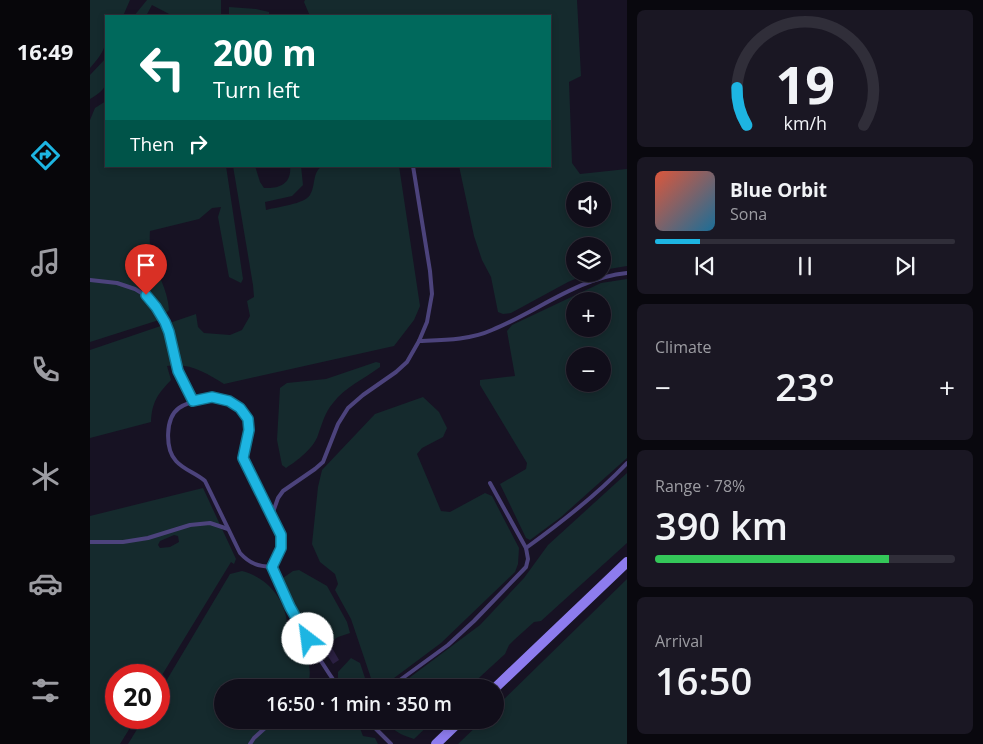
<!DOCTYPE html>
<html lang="en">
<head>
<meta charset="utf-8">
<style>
	body { margin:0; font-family:"Open Sans",sans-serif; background:#1a1723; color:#f1f3f6; height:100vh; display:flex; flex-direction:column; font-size:19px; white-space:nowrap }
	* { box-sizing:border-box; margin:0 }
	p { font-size:16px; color:#9c9ca2 }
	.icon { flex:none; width:28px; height:28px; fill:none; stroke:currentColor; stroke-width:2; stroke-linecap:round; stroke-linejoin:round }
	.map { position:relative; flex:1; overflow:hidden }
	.details { display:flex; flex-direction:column; gap:10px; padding:10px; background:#09080e; width:356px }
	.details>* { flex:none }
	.hud { position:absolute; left:15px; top:15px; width:446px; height:152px; border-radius:0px; box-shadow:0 2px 8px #0003,0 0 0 1px #302e39; background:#00695c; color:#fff; overflow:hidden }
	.fabs { position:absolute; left:476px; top:182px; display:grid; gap:10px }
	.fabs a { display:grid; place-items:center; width:45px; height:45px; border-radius:50%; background:#110e1a; box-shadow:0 2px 8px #0003,0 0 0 1px #302e39; font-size:25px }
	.speed { position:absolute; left:15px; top:664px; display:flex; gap:10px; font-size:25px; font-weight:700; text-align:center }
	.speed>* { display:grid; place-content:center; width:65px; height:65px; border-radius:50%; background:#110e1a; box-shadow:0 2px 8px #0003,0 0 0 1px #302e39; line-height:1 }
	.speed .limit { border:8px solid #d22; background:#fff; color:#111 }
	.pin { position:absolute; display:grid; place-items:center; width:42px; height:42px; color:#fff; margin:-51px -21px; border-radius:50% 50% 50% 0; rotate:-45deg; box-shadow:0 0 5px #0007 }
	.pin .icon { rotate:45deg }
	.me { position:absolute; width:55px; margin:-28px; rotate:330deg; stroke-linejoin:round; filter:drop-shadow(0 0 4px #0008) }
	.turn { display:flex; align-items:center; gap:18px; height:105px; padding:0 25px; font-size:22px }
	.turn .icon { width:65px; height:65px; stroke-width:2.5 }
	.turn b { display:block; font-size:35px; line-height:42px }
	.then { display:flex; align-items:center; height:48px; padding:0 25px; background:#0003; gap:10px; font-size:19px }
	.big { font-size:38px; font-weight:600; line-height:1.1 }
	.details .card { flex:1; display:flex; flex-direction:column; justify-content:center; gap:8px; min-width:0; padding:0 18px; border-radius:8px; background:#1a1723 }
	.details .dial { align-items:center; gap:0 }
	.dial svg { height:130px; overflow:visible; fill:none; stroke:#302e39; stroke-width:7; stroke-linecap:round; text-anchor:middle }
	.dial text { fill:#f1f3f6; stroke:none }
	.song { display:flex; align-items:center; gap:15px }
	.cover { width:60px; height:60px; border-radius:8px; background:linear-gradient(135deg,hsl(10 70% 55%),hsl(200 70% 35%)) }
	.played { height:5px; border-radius:2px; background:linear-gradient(90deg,#1db5e2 15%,#302e39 15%) }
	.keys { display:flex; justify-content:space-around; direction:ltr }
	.heat { display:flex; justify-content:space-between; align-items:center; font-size:28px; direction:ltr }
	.charge { height:8px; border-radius:4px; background:linear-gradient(90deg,#34c759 78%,#302e39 0) }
	.trip { position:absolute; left:124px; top:679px; width:290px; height:50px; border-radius:25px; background:#110e1a; box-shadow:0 2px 8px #0003,0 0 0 1px #302e39; font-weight:600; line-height:50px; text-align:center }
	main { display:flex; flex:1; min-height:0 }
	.menu { display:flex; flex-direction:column; width:90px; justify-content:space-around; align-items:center; background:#07060a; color:#9c9ca2 }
	.menu .icon { width:35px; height:35px }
	.menu .current { color:#1db5e2 }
	.menu b { font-size:22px; color:#f1f3f6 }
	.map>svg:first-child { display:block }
</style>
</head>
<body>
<main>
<nav class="menu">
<b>16:49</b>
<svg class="icon current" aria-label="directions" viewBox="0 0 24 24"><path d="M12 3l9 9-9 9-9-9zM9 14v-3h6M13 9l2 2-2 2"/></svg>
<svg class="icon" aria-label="music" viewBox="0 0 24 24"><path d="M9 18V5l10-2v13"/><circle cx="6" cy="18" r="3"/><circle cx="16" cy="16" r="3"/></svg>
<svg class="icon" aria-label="phone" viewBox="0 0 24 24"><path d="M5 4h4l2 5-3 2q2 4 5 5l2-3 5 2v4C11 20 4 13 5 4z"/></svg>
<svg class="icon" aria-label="climate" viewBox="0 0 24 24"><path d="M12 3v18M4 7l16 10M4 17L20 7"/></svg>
<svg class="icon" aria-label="car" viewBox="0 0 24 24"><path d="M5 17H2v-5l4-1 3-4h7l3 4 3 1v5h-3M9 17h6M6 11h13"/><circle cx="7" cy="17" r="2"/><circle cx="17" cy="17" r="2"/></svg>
<svg class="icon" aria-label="filters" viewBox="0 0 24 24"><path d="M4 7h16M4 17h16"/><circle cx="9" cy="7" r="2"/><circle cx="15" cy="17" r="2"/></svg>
</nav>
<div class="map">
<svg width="537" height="744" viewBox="0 0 537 744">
	<rect width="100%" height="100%" fill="#171223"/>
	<!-- green -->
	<g fill="#152a2d" fill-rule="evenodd">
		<path d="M0,0H40L33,16H16C16,43 19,47 0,68Z"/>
		<path d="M57,0H131V16H83L62,5L56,16H44Z"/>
		<path d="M215,0H487L491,76L479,82L482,163L490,174L537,169V266L513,270L512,246H485V274H497L478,282L421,313L413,314L408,312L401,277L392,260L384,236L369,166H460V16H220L214,2ZM485,191H512V219H485Z"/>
		<path d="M139,7L166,9L179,12V16H139Z"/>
		<path d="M16,58C16,82 22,86 0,99V75Z"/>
		<path d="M16,101V166H136L153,279L151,283L139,277L128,217L131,207L122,208L109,219L60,231C57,264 77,280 79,310L69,320L0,342V120L5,108Z"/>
		<path d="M143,166H165L170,182L174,188C189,189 202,184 200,166H211L213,185L202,196L175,202L176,210C187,207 215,204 220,195C226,185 222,173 232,166H309L330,306L324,320L304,346L134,384C117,373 99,362 77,366L81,380C67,395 62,402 61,422L0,438V350L106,314L108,327L114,333L140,335L152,330L160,316L157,301L164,297L163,285Z"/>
		<path d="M537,279V458L471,517L440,540L436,538L410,484L436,469L437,463L390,385V380L425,376L417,331L422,325L511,283ZM485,301H512V329H485ZM485,356H512V384H485Z"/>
		<path d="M286,362L290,363V367C274,379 255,387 243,403C235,412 232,424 228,435C224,448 207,461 196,468L192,465L187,440L190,388L197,383L236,379Z"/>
		<path d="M333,397L349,412L357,428L353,437L332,448L327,454L351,511L360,512L395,493L402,496L429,548L428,564L425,572L351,643L292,687H284L261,619L245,590L248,584L245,574L230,562L222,544L228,487L232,470L285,414Z"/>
		<path d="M537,473V543L451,621L444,622L424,640L419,645L415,654L379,687H307L390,625L434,578L458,545Z"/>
		<path d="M113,488L146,559L144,564L141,562L69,680V675H26V718H46L30,744H0V516ZM84,535L88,536L89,542L80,547L70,548L68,545L70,541Z"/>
		<path d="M209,570L237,586L257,622L260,633L248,637L236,645L228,644C224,639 224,632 220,626C208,611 198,597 193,578L203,571Z"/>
		<path d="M152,571C176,577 194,597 197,622C198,629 195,634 198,641C201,648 209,652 216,655C220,665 222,678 216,687L132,688V720H261L268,723L273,736L285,738L288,744H38L54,718H69V693L140,574Z"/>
		<path d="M537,579V744H368L393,720H405V708Z"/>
		<path d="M261,658L270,663L278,687H254L248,680V672Z"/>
		<path d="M297,720H344L324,739C312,735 303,732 297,720Z"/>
	</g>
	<!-- building -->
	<path fill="#2b2042" d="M241,646L249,660L243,664L234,650Z"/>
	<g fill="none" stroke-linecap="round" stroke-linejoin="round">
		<!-- service -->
		<g stroke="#4c437c" stroke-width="4">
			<path d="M0,280L27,283L45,289L55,295L66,307L79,332L88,371L103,401"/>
			<path d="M329,341C353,340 380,340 402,330C447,312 487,278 537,273"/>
			<path d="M122,397L139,401L150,408L159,419V430L153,458L191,535V548L182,567C168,566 160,564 150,553L115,481C106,473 94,470 86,461C75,449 75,418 89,408C99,401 111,400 122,397Z"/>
			<path d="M182,515L188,498L193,491L225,469L233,462L248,424L258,408L273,395L306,372L317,362L329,341L337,322L342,294L340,271L323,166"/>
			<path d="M0,542H33L58,538L100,525L120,523L138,529"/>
			<path d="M436,548C472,522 507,495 537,463"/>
			<path d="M182,567C200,609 222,650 249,688"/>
			<path d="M299,688L358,645L384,621L436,567L438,559L436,548L400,483"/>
			<path d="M277,720L301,744"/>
			<path d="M160,744L164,738L184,720"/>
		</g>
		<!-- secondary -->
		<g stroke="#8d7cee" stroke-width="10">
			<path d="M405,688L537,562"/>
			<path d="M346,744L371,720"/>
		</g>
	</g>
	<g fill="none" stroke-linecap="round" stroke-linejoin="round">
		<!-- route casing -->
		<g stroke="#137693" stroke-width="12">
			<path id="route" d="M56,295L66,307L75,322L79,332L88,371L103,401L122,397L139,401L150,408L158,419L159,430L153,458L191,535V548L182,567L200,607L218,639"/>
		</g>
		<!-- route -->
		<use href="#route" stroke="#1db5e2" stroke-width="9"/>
	</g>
</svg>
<div class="fabs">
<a><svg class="icon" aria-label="sound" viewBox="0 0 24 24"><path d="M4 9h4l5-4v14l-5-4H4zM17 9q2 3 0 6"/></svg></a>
<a><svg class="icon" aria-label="layers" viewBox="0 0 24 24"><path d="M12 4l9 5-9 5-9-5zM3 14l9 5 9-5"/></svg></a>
<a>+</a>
<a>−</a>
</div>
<div class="speed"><div class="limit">20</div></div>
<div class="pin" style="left:56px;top:295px;background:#d93025"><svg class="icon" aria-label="arrive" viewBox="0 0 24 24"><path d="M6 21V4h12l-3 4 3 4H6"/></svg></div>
<svg class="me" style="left:218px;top:639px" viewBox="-20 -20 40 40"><circle r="19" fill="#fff"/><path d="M0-13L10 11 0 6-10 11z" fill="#1db5e2"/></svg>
<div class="trip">16:50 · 1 min · 350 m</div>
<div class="hud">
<div class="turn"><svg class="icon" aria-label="left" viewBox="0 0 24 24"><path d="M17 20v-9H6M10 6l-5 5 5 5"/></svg><div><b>200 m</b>Turn left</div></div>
<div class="then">Then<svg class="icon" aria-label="right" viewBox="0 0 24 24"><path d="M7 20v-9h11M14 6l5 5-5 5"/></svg></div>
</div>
</div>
<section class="details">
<div class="card dial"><svg viewBox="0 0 100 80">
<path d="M14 69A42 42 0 1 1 86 69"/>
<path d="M14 69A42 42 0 0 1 8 46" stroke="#1db5e2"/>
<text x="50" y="56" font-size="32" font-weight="700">19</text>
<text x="50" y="72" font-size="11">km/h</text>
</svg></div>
<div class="card">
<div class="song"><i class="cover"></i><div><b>Blue Orbit</b><p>Sona</p></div></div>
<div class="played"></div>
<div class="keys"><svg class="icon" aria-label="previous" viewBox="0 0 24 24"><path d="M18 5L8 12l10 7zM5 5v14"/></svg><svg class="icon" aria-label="pause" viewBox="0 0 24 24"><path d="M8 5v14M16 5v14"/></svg><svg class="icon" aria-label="next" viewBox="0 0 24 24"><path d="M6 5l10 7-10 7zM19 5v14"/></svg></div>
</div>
<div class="card"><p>Climate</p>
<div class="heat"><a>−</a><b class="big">23°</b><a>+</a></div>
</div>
<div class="card"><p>Range · 78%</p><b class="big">390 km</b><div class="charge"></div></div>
<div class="card"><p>Arrival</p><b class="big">16:50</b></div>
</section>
</main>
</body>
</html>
